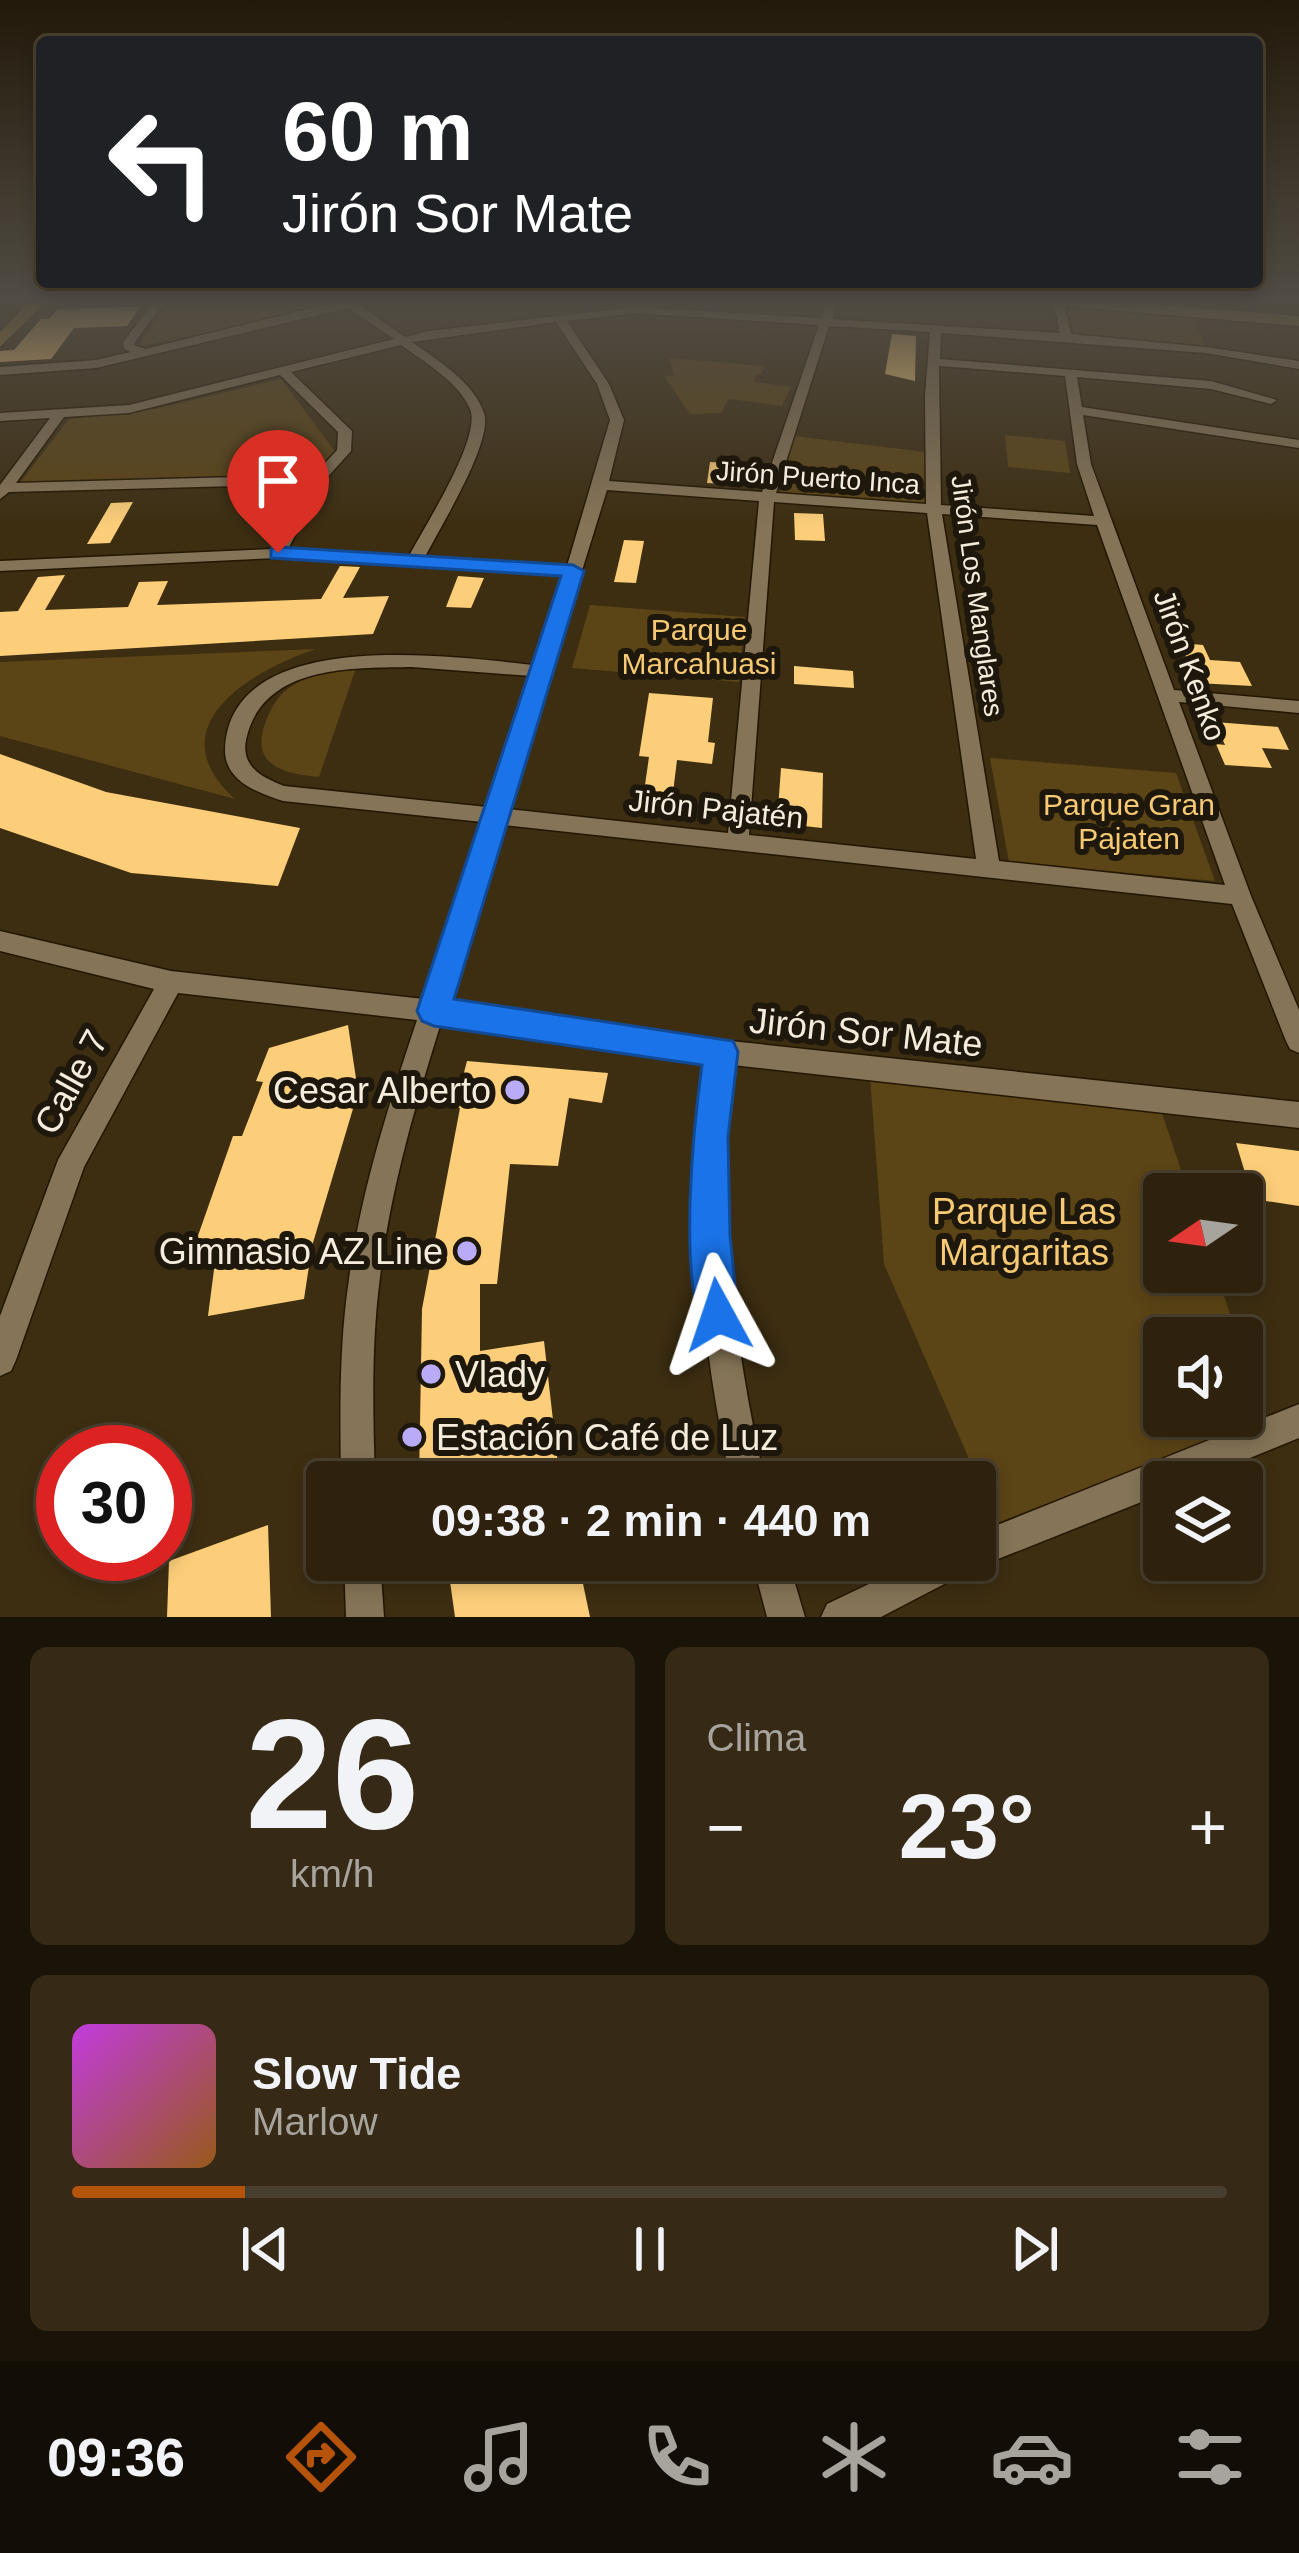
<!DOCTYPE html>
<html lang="es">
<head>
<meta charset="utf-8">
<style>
	body { margin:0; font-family:Helvetica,sans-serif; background:#362a17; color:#f1f3f6; height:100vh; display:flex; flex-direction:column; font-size:45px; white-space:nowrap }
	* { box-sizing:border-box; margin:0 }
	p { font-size:39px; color:#a7a49e }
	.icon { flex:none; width:66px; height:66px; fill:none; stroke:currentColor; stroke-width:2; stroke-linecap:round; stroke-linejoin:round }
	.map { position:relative; height:1617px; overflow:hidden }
	.drawer { display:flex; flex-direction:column; gap:30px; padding:30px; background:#191308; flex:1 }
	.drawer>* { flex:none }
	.guide { position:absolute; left:36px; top:36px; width:1227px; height:252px; border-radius:12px; box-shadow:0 6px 18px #0003,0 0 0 3px #493f2e; background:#202124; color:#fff; overflow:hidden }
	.needle { width:78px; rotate:257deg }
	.fabs { position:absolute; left:1143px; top:1173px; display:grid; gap:24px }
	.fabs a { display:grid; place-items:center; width:120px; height:120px; border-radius:12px; background:#2e220e; box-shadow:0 6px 18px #0003,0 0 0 3px #493f2e; font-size:60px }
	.speed { position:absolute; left:36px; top:1425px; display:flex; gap:24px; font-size:60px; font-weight:700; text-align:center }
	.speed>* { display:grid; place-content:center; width:156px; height:156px; border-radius:50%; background:#2e220e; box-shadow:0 6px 18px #0003,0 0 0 3px #493f2e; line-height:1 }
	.speed .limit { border:18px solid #d22; background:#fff; color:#111 }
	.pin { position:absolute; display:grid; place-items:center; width:102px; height:102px; color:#fff; margin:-123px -51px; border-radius:50% 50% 50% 0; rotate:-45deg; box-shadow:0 0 12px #0007 }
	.pin .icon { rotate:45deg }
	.me { position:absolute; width:132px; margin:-66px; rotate:355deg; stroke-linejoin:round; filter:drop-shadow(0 0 9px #0008) }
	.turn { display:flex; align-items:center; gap:42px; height:252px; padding:0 48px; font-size:54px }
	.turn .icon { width:156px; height:156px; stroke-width:2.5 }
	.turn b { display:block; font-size:84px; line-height:102px }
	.big { font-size:90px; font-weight:800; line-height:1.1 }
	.drawer .card { flex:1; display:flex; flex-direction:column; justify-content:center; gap:18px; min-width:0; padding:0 42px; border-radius:18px; background:#362a17 }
	.drawer .dial { align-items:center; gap:0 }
	.dial b { font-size:156px; line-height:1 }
	.song { display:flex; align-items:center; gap:36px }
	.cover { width:144px; height:144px; border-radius:18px; background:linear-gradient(135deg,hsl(290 70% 55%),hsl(30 70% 35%)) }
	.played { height:12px; border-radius:6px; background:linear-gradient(90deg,#b45309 15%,#493f2e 15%) }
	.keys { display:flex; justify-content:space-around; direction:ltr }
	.heat { display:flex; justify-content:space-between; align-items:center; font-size:66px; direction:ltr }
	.drawer .tiles { flex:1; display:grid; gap:30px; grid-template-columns:1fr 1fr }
	.card:last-child { grid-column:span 2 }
	.trip { position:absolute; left:306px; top:1461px; width:690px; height:120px; border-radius:12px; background:#2e220e; box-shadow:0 6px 18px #0003,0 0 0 3px #493f2e; font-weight:800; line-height:120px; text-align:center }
	.dock { display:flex; height:192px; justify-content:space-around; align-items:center; background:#120e06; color:#a7a49e }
	.dock .icon { width:84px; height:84px }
	.dock .selected { color:#b45309 }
	.dock b { font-size:54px; color:#f1f3f6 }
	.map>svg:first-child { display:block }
</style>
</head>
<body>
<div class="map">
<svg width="1299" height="1617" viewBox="0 0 1299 1617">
	<rect width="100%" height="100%" fill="#3d2e12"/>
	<!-- green -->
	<g fill="#5b4416">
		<path d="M172,301H337L340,303L143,346L141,340Z"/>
		<path d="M1067,304L1190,313L1206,346L1075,336Z"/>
		<path d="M669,358L765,366L761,374L755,375L754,382L791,387L782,406L729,399L721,413L690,414L665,377L674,375Z"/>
		<path d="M281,379L337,454L309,475L18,485L69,419L155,409Z"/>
		<path d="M1005,435L1065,441L1070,473L1008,467Z"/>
		<path d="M794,436L925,452L929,507L779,496Z"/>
		<path d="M590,605L745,617L739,682L572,668Z"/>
		<path d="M316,649C249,671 156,728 235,799L0,736V662Z"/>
		<path d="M356,668L319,777C285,774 250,766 265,724C269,712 275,700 284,692C305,674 330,671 356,668Z"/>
		<path d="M990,758L1176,773L1215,881L1009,862Z"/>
		<path d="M870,1076L1159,1104L1189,1194H1164V1272H1216L1238,1338H1164V1416H1242V1349L1265,1418L997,1523L884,1264Z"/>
	</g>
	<!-- building -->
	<g fill="#fcce79">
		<path d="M140,307L127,326L74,328L51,359L0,362V351L14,350L41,319H49L58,309Z"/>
		<path d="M892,334L916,336L915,381L885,374Z"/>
		<path d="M710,462L746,464L745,485L707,483Z"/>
		<path d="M133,502L110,543L87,544L111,503Z"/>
		<path d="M794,513L823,514L825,541L795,540Z"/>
		<path d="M624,540L644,541L636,583L614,582Z"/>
		<path d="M340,566L360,567L343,598L389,596L373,634L0,656V612L18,611L38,577L65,575L45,610L128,607L139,582L168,581L157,605L321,599Z"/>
		<path d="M458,576L484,578L471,608L446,607Z"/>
		<path d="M1180,643L1203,645L1210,660L1240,662L1252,686L1197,683Z"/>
		<path d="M794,666L853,671L854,688L794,684Z"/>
		<path d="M649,693L713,698L708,742L715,743L712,764L677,760L671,809L642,806L649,757L639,756Z"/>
		<path d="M1215,722L1278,727L1289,750L1262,748L1272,768L1225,765L1216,744L1225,745Z"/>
		<path d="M0,754L106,792L300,828L278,886L131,873L0,828Z"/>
		<path d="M781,768L823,773L822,828L777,823Z"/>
		<path d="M348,1025L358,1092L312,1246L304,1299L208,1316L215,1262L187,1267L233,1136H242L263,1082L256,1081L269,1048Z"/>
		<path d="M467,1061L608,1073L602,1103L569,1098L558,1166L510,1164L497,1284H480V1351L544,1341L560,1482H419L422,1309L460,1108L455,1107Z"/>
		<path d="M1236,1143L1299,1151V1206L1253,1199Z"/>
		<path d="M268,1525L271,1617H167L169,1561Z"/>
		<path d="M447,1560H578L590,1617H455Z"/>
	</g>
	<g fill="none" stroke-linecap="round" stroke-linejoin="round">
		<!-- street casing -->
		<g stroke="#231600" stroke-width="3">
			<g id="street">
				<path d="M155,301H165L135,342L134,345L145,349L341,301H368L359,305L405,337L429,331L635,307L821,318L827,301H837L832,319L1060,333L1053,301H1063L1071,334L1206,347L1299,361V369L1206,353L941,333L940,359L1211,381L1277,400L1271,404L1211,389L1077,377L1082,407L1299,440V448L1083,415L1091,464L1174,690L1299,701V713L1179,702L1251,896L1299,1010V1053L1290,1049L1286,1041L1232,904L503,825L448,1002L721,1040L1299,1102V1128L732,1065C716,1207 734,1344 765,1482H731C701,1342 687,1204 707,1062L441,1023C415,1106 390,1191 380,1277C371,1345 373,1414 375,1482H341C340,1414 339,1346 349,1279C361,1191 389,1104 417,1020L178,993L84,1167L16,1360L11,1371L0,1376V1316L58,1160L154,989L0,951V931L171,971L424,999L482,822L283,801C258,793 224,781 225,749C230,624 454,657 534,665L564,575L278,558L0,571V561L273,549L308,484L9,492L0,499V485L50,418L0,421V413L129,405L394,339L348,308L96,368L0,375V367L96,360L131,352L124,349L123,342ZM635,313L819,325L762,492L609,481L624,420L609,384L567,321ZM556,322L597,384L610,420L567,566L425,557C439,529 494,441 484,413C474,382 436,359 412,342ZM829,326L930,332L925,395L926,504L776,493ZM401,345C423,361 459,382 470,409C482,438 424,527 409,556L288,549L324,481L351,451L352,431L291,372ZM939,366L1065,376L1077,464L1094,516L941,505ZM280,375L338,432L337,450L314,475L16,483L64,417L129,413ZM607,490L759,501L728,833L508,809ZM774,502L927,513L976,859L749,835ZM942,514L1097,525L1225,885L999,861ZM412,667L531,676L487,807L284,786C262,777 241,767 246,740C262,665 350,668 412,667Z"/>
				<path d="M1299,1404V1438L1191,1482H1164V1493L973,1569L881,1617H821L827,1604L919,1560H975V1534Z"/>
				<path d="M344,1560H380L384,1617H346Z"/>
				<path d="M752,1560H788L805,1617H767Z"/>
			</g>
		</g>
		<!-- secondary casing -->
		<g stroke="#231600" stroke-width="3">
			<path id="secondary" d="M1055,301H1114L1299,316V326L1063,306Z"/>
		</g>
		<!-- primary casing -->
		<g stroke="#231600" stroke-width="3">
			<path id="primary" d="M30,301H47L0,347V332Z"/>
		</g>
		<!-- street -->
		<use href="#street" fill="#857457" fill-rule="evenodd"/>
		<!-- secondary -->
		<use href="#secondary" fill="#967b40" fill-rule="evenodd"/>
		<!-- primary -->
		<use href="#primary" fill="#a88228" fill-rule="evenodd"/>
	</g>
	<!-- sky -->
	<linearGradient id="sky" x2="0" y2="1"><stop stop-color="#22190a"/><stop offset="0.57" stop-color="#514c44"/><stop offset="1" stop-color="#514c44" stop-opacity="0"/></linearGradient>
	<rect width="1299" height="527" fill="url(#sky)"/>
	<!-- route -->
	<path fill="#1a73e8" stroke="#114b97" stroke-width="3" d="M278,547L573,565L584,571L454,999L733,1041L738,1052L728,1137L730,1235L738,1315L732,1330L718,1336L703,1330C679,1270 693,1130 702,1065L434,1026L422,1021L417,1011L561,576L271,558V549Z"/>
	<!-- markers -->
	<g fill="#b9abf7" stroke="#1e180c" stroke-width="4.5">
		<circle cx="515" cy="1090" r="12"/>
		<circle cx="467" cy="1251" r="12"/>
		<circle cx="431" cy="1374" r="12"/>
		<circle cx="412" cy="1437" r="12"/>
	</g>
	<g text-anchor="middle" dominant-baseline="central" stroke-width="12" stroke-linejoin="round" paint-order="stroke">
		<!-- far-street labels -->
		<g font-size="27" fill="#f5ecdc" stroke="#1e180c">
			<text transform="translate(818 478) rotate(4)">Jirón Puerto Inca</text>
			<text transform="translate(977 596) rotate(82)">Jirón Los Manglares</text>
		</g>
		<!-- park labels -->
		<g font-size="30" fill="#f6c972" stroke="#1e180c">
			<text x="699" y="629">Parque<tspan x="699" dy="34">Marcahuasi</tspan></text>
			<text x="1129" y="804">Parque Gran<tspan x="1129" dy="34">Pajaten</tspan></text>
		</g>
		<!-- street labels -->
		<g font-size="30" fill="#f5ecdc" stroke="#1e180c">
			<text transform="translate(1190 665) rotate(70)">Jirón Kenko</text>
			<text transform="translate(716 809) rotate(6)">Jirón Pajatén</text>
		</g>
		<!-- near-street labels -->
		<g font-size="36" fill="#f5ecdc" stroke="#1e180c">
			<text transform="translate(866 1032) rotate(6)">Jirón Sor Mate</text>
			<text transform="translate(71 1082) rotate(-61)">Calle 7</text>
		</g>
		<!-- near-poi labels -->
		<g font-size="36" fill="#f5ecdc" stroke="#1e180c" text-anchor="end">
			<text x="491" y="1090">Cesar Alberto</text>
			<text x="443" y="1251">Gimnasio AZ Line</text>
			<text x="455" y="1374" text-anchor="start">Vlady</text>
			<text x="436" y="1437" text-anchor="start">Estación Café de Luz</text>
		</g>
		<!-- near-park labels -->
		<g font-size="36" fill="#f6c972" stroke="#1e180c">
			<text x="1024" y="1211">Parque Las<tspan x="1024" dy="41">Margaritas</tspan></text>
		</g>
	</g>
</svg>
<div class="fabs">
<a><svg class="needle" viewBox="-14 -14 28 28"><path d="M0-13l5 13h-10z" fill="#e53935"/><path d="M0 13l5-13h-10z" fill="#a7a49e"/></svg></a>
<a><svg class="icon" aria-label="sound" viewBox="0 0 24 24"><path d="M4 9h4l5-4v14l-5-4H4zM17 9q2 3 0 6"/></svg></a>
<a><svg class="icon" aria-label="layers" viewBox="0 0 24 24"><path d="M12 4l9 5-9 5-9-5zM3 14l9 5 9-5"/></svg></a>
</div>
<div class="speed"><div class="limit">30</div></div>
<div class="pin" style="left:278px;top:553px;background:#d93025"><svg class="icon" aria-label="arrive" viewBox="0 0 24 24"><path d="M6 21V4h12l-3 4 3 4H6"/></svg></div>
<svg class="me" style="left:718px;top:1315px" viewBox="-20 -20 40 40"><path d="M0-17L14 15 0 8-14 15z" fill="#1a73e8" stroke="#fff" stroke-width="4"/></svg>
<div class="trip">09:38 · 2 min · 440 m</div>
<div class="guide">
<div class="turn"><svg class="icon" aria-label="left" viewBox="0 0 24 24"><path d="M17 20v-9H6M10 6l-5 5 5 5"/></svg><div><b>60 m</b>Jirón Sor Mate</div></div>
</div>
</div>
<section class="drawer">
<div class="tiles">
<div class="card dial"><b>26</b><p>km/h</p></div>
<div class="card"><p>Clima</p>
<div class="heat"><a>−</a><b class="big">23°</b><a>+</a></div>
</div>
<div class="card">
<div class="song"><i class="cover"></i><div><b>Slow Tide</b><p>Marlow</p></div></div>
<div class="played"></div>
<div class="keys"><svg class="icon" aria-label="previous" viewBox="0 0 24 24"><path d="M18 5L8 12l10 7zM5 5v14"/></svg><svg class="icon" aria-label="pause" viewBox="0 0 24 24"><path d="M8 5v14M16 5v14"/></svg><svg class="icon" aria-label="next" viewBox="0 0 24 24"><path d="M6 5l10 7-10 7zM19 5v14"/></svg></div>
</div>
</div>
</section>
<nav class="dock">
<b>09:36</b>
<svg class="icon selected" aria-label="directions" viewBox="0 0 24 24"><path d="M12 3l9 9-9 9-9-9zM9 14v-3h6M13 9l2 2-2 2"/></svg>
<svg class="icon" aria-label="music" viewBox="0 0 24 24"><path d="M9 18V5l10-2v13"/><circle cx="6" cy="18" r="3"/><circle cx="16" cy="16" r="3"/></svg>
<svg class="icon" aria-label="phone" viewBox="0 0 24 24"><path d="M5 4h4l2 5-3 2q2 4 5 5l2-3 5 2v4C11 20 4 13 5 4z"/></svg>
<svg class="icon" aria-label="climate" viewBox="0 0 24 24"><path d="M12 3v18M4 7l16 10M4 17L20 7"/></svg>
<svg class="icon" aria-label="car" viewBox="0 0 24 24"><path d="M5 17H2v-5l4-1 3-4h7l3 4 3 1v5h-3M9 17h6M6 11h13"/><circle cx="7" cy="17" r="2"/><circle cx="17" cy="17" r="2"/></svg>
<svg class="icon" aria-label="filters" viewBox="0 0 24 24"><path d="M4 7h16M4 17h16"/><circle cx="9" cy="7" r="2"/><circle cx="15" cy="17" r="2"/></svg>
</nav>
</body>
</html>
